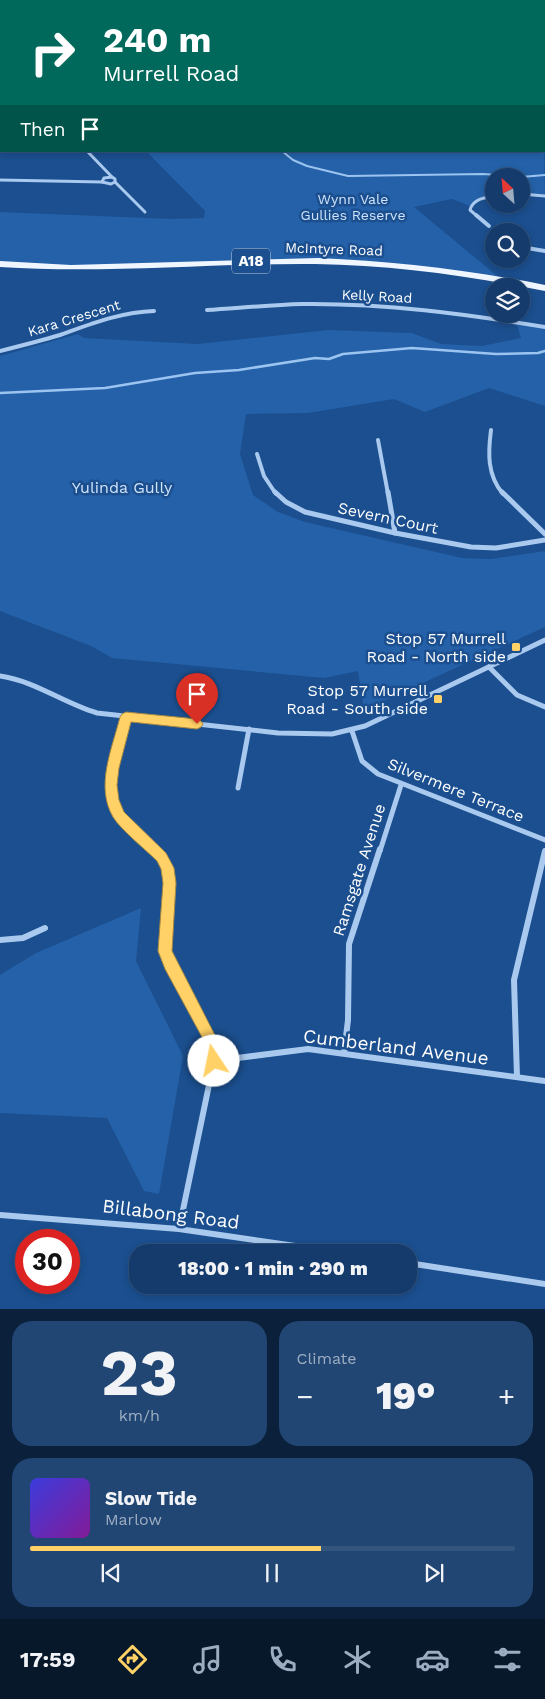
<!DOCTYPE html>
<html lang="en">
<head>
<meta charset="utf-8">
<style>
	body { margin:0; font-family:"Work Sans",sans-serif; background:#214673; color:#f1f3f6; height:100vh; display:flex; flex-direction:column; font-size:19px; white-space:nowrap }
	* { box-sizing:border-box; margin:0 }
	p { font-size:16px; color:#9dadc1 }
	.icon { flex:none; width:28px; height:28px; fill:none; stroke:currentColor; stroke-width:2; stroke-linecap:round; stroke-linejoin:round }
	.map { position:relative; height:1309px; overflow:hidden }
	.details { display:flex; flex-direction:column; gap:12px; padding:12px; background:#0b203b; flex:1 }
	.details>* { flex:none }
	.guide { position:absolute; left:0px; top:0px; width:545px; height:152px; box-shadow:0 2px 8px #0003,0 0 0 1px #33557e; background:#00695c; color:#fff; overflow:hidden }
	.needle { width:32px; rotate:334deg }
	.fabs { position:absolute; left:485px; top:168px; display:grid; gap:10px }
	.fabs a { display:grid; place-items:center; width:45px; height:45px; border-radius:50%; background:#143b6b; box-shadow:0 2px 8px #0003,0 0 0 1px #33557e; font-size:25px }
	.speed { position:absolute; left:15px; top:1229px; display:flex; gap:10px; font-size:25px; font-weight:700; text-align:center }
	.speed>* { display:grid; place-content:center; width:65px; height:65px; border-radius:50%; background:#143b6b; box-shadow:0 2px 8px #0003,0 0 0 1px #33557e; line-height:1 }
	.speed .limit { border:8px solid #d22; background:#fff; color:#111 }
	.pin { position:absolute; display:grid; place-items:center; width:42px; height:42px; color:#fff; margin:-51px -21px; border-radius:50% 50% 50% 0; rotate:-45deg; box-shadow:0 0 5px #0007 }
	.pin .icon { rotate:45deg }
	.me { position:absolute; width:55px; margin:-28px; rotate:349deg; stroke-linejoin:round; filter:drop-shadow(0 0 4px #0008) }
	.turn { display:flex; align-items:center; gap:18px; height:105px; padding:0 20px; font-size:22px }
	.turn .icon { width:65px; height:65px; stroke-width:2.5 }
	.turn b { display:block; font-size:35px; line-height:42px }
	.then { display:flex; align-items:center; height:48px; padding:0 20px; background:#0003; gap:10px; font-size:19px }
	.big { font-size:38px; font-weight:800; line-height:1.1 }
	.details .card { flex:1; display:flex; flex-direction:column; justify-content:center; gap:8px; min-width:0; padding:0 18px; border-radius:20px; background:#214673 }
	.details .dial { align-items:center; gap:0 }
	.dial b { font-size:65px; line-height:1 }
	.song { display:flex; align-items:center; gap:15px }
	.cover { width:60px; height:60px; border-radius:8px; background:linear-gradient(135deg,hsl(240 70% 55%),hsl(290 70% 35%)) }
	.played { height:5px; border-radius:2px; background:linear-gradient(90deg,#ffd166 60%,#33557e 60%) }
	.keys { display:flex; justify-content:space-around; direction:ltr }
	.heat { display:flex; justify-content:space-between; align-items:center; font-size:28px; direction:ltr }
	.details .tiles { flex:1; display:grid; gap:12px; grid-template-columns:1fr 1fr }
	.card:last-child { grid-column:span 2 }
	.trip { position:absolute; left:129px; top:1244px; width:288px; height:50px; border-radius:20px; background:#143b6b; box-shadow:0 2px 8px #0003,0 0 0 1px #33557e; font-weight:800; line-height:50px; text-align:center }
	.dock { display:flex; height:80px; justify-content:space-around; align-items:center; background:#08182b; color:#9dadc1 }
	.dock .icon { width:35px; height:35px }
	.dock .active { color:#ffd166 }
	.dock b { font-size:22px; color:#f1f3f6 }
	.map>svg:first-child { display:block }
</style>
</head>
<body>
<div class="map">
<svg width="545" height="1309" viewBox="0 0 545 1309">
	<rect width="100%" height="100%" fill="#1b4f8f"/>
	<!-- green -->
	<g fill="#2461a8">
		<path d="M0,0H149L153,1H1V26Z"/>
		<path d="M544,143L545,196L537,194H521V176H494V196L483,199L470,206L452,199L414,207L501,279L344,262L137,267L0,264V212L171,219L204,218L205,211L146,151H544Z"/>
		<path d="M516,322L545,328V406L489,388L425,412L394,399L308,413L246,414L240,454L253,495L278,512L305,522L462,558L491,559L545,551V627L364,710L358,671L324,678L112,658L91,646L0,611V356L78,334L84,338L197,344L328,330L412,333L441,344L482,346L521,338Z"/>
		<path d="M141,908L136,961L183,1056L159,1194L144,1191L107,1118L0,1113V975L36,953Z"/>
	</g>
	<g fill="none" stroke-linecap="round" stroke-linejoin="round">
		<!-- stream-far1 -->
		<g stroke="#9cc4f0" stroke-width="2">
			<path d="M282,151L293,160L307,166L348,176L483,174L514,176"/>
			<path d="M521,177L545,175"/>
		</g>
		<!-- stream -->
		<path stroke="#9cc4f0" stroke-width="2.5" d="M0,393L105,388L195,373L239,370L315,358L329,359L343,354L412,348L496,354L538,353L545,351"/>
		<!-- street-far3 -->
		<g stroke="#a9c9ee" stroke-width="3">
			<path d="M197,0L199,1"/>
			<path d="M244,1L246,0"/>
			<path d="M87,151L112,177"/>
			<path d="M112,177L115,179V182L111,184L102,182L104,178Z"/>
			<path d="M0,180L102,182"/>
			<path d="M115,182L145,212"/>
			<path d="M521,194L545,196"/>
			<path d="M477,216L470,210C473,199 484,198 494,196"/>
		</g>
		<!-- street-far2 -->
		<g stroke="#a9c9ee" stroke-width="4">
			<path d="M476,215L489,226"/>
			<path d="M521,247L545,251"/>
			<path d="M207,310C239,308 270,305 302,304C384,303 465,314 545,327"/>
			<path d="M0,351C20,346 40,341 60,335C91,324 121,312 154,311"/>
			<path d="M491,430C488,453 487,475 503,494"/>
			<path d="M378,440L388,494"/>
			<path d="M257,454L264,476L276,494"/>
		</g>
		<!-- street-far1 -->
		<g stroke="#a9c9ee" stroke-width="5">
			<path d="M275,492L286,502L305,512L395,533L471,547L496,548L545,540"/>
			<path d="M388,492L395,533"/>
			<path d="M502,492L545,534"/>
			<path d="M489,667L517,695L545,707"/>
			<path d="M0,676C35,681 63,703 97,713L278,733L332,734L365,726L545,640"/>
			<path d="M126,717C117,747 100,786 119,816C127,829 144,839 156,851"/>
			<path d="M352,731L362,761L378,774L545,840"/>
			<path d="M238,788L249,729"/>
			<path d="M380,851L401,785"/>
		</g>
		<!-- street -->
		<g stroke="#a9c9ee" stroke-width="6">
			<path d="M154,849C185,879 158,913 164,949C171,989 209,1014 214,1061L179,1229"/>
			<path d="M0,940L23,938L45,928"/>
			<path d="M344,1053L348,1020L349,944L380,849"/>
			<path d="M214,1061L308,1049L545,1081"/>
			<path d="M517,1077L514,980L545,851"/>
			<path d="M0,1215L179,1229L337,1252"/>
			<path d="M408,1263L545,1284"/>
		</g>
		<!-- primary -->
		<path fill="#f0f6ff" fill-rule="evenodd" d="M318,258C394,261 470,270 545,285V291C469,276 393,265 315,264C210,263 105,274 0,267V261L71,265Z"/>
	</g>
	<!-- route -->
	<path fill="#ffd166" stroke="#a68842" d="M126,712L197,719L201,721L203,724L201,727L197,729L131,722L119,768L117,785L119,800L124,812L166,853L174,868L176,883L172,951L220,1045L222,1061L220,1066L214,1068L209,1066L203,1039L165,969L158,951L163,883L161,869L157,861C145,849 121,830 113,817C95,786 112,749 120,717L122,714Z"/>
	<!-- markers -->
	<g fill="#ffd166" stroke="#1b4f8f" stroke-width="2">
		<rect x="511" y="642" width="10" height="10" rx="2.5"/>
		<rect x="433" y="694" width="10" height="10" rx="2.5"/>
	</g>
	<g text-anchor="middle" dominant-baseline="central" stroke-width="5" stroke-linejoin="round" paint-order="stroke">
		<!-- far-park labels -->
		<g font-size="14" fill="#cfe3fa" stroke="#1b4f8f">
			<text x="353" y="199">Wynn Vale<tspan x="353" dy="16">Gullies Reserve</tspan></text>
		</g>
		<!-- far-street labels -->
		<g font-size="14" fill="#fff" stroke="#1b4f8f">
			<text transform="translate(334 249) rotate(2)">McIntyre Road</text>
			<text transform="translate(377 296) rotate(3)">Kelly Road</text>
			<text transform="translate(74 318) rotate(-17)">Kara Crescent</text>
		</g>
		<!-- shield labels -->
		<rect fill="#1b4f8f" stroke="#bbcadd" stroke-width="1" x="232" y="248.5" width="38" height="25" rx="4"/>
		<g font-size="15" font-weight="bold" fill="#fff">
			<text x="251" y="261">A18</text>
		</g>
		<!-- park labels -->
		<g font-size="16" fill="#cfe3fa" stroke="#1b4f8f">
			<text x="122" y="487">Yulinda Gully</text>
		</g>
		<!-- street labels -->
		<g font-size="16" fill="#fff" stroke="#1b4f8f">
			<text transform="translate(388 518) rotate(12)">Severn Court</text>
			<text transform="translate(456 790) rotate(22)">Silvermere Terrace</text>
			<text transform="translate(359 870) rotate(-72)">Ramsgate Avenue</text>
		</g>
		<!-- poi labels -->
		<g font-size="16" fill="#fff" stroke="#1b4f8f" text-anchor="end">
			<text x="506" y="638">Stop 57 Murrell<tspan x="506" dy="18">Road - North side</tspan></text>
			<text x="428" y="690">Stop 57 Murrell<tspan x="428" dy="18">Road - South side</tspan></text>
		</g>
		<!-- near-street labels -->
		<g font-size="19" fill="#fff" stroke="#1b4f8f">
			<text transform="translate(396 1047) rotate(7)">Cumberland Avenue</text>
			<text transform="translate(171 1214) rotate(7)">Billabong Road</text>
		</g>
	</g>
</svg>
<div class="fabs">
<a><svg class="needle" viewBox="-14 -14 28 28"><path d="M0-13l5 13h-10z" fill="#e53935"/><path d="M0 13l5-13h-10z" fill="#9dadc1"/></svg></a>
<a><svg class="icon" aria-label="search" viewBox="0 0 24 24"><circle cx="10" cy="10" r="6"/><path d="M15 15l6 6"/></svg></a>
<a><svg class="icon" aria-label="layers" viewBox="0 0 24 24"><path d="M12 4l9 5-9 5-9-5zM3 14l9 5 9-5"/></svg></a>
</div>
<div class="speed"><div class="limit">30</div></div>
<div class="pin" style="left:197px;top:724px;background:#d93025"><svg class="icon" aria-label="arrive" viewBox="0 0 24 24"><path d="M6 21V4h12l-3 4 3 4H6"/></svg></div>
<svg class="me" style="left:214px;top:1061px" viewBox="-20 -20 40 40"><circle r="19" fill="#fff"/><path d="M0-13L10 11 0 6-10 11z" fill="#ffd166"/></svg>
<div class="trip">18:00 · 1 min · 290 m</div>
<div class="guide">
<div class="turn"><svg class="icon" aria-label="right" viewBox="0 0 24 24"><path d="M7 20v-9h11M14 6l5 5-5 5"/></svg><div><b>240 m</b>Murrell Road</div></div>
<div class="then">Then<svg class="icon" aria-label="arrive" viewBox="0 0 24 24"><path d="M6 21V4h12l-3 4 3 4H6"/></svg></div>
</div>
</div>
<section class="details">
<div class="tiles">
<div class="card dial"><b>23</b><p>km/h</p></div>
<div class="card"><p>Climate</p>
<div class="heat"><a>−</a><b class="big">19°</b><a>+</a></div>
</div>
<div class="card">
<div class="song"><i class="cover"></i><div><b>Slow Tide</b><p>Marlow</p></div></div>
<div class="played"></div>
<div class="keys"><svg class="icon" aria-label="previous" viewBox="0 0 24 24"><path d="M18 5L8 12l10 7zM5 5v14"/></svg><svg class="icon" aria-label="pause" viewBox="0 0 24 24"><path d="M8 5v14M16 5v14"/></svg><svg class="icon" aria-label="next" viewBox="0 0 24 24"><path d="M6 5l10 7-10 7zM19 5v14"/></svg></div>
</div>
</div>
</section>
<nav class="dock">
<b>17:59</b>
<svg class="icon active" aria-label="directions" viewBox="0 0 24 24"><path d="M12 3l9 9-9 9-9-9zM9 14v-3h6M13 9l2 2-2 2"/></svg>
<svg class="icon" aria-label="music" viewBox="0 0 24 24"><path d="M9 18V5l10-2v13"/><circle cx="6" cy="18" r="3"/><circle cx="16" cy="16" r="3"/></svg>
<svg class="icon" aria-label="phone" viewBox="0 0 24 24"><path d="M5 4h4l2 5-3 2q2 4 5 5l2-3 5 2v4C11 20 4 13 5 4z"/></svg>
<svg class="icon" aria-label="climate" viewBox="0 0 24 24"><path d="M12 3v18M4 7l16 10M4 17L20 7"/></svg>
<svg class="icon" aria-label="car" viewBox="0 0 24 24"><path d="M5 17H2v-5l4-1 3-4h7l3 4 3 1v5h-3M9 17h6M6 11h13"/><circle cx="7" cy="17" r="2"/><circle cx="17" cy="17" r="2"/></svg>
<svg class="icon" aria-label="filters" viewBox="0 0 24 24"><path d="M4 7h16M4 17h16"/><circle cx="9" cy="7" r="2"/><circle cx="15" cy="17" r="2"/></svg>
</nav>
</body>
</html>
